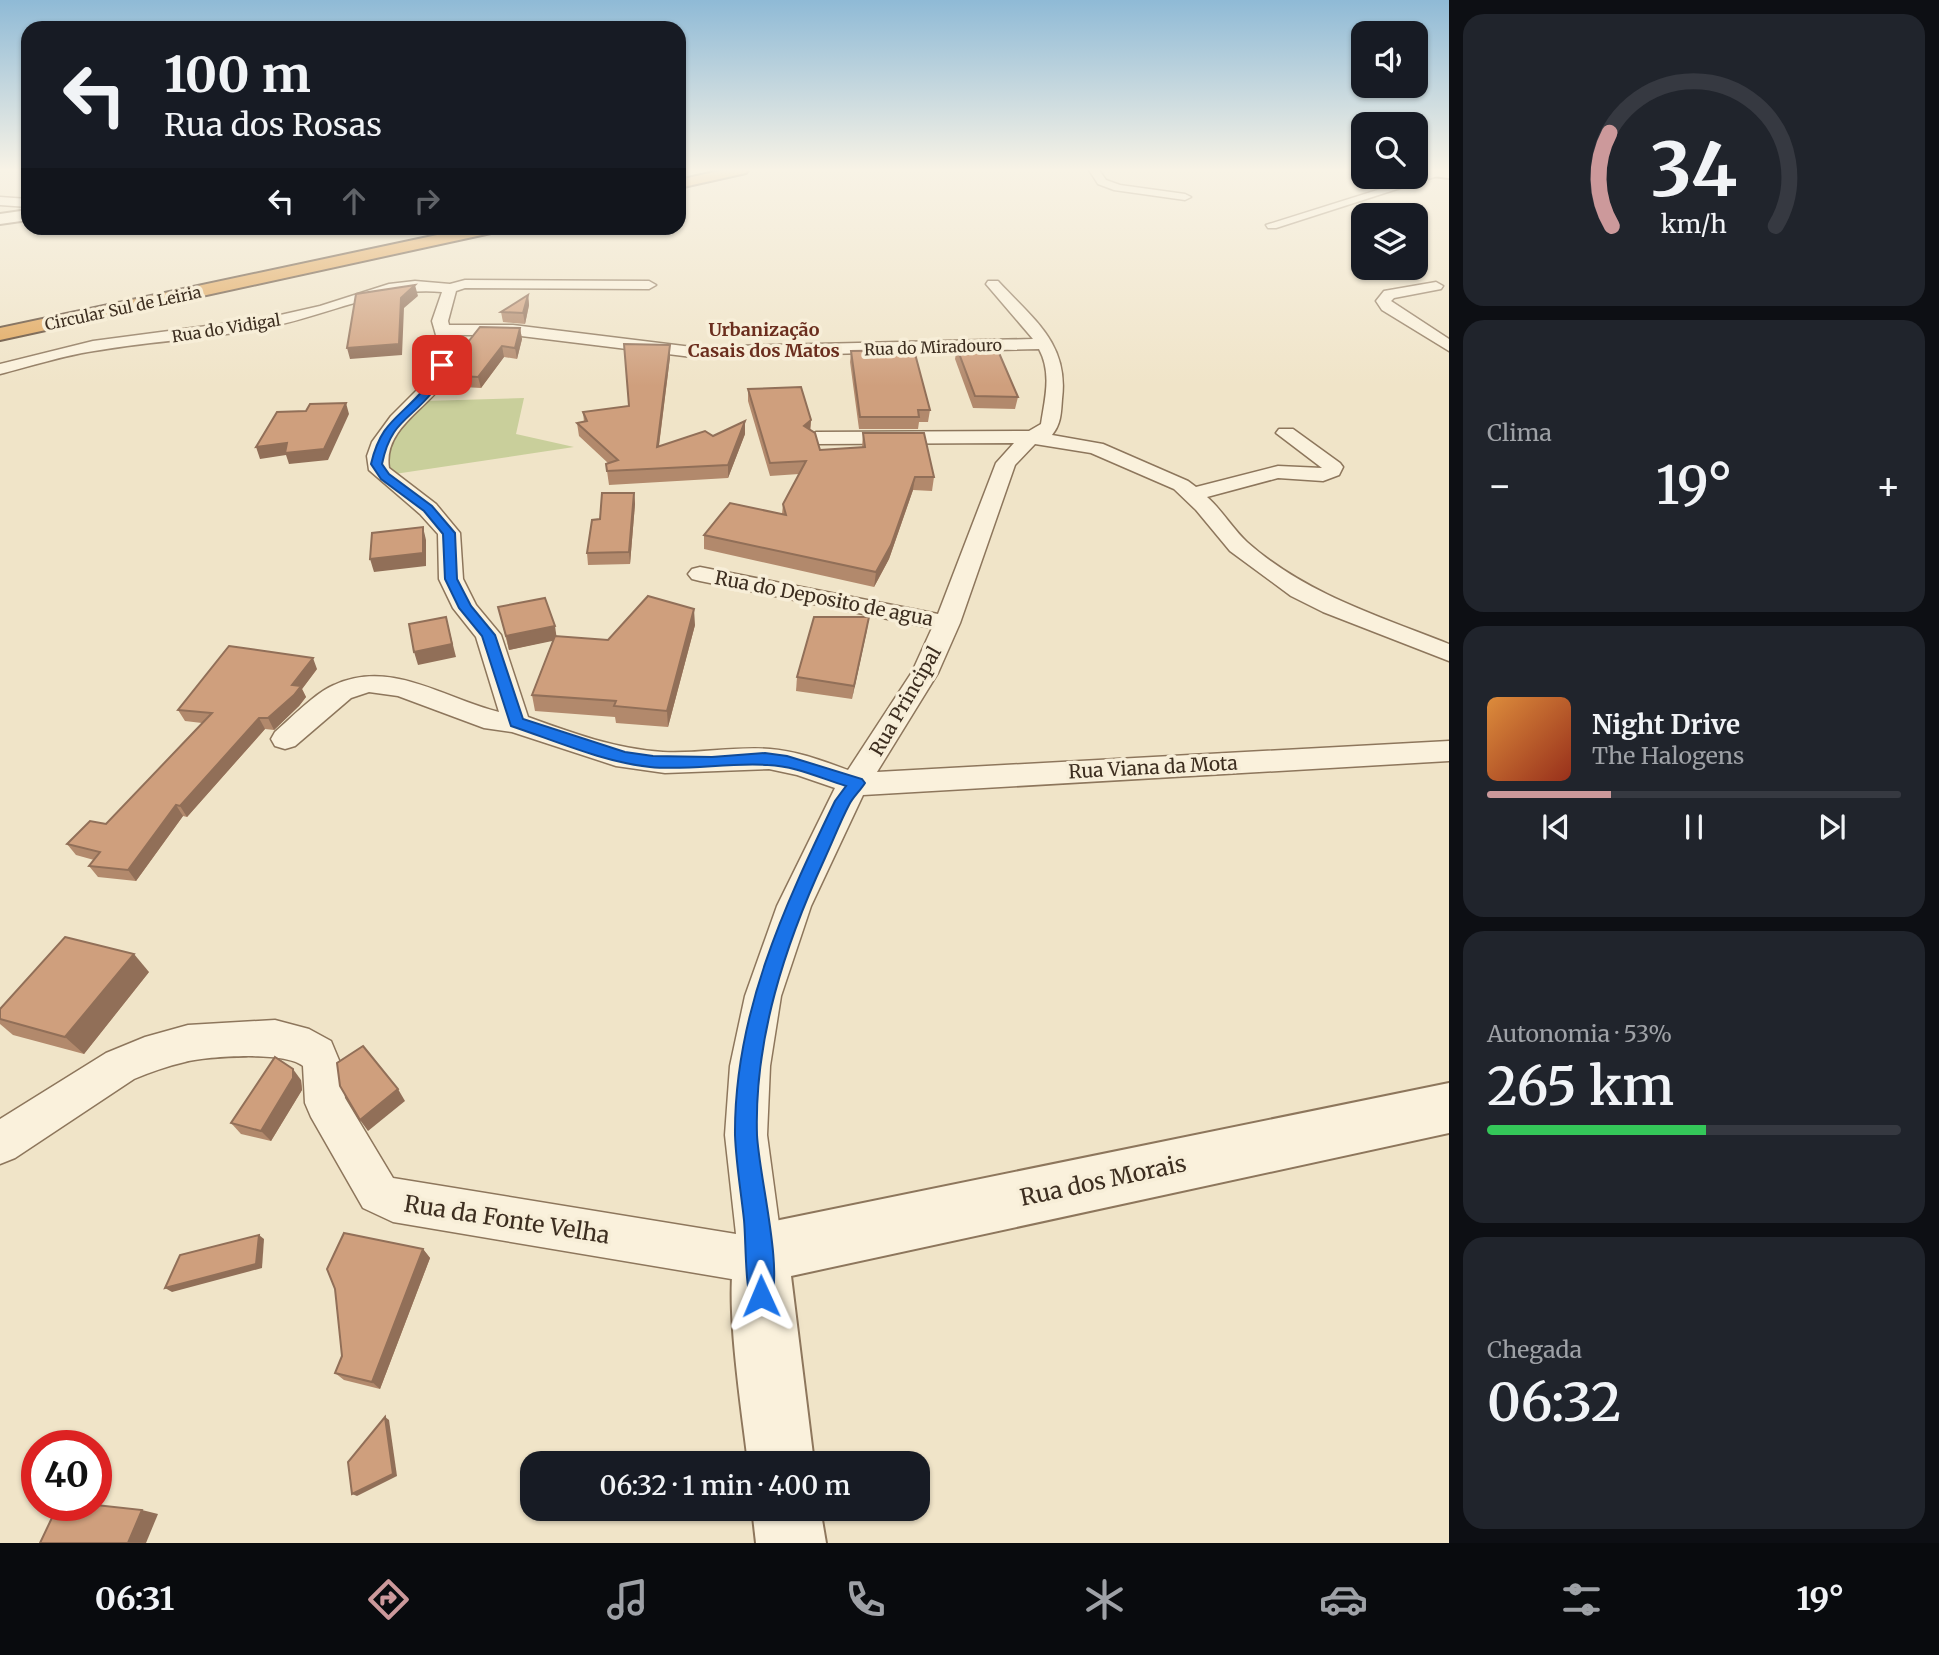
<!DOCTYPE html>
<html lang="pt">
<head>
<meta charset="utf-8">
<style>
	body { margin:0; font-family:Merriweather,serif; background:#20242c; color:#f1f3f6; height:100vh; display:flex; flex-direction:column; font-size:26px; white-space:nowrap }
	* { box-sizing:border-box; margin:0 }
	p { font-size:23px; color:#9ea1a6 }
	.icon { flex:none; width:38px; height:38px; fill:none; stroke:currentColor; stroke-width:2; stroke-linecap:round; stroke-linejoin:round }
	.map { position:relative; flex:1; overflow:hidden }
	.details { display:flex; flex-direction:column; gap:14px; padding:14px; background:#0d0f14; width:490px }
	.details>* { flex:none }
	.guide { position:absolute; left:21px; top:21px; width:665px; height:214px; border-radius:21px; box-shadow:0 2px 5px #0004; background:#171b24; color:#f1f3f6; overflow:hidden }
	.tools { position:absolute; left:1351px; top:21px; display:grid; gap:14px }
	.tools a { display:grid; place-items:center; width:77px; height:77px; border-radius:14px; background:#171b24; box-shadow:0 2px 5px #0004; font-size:35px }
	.speed { position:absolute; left:21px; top:1430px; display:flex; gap:14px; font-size:35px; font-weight:700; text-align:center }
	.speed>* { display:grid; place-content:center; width:91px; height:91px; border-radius:50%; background:#171b24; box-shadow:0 2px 5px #0004; line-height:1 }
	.speed .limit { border:10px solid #d22; background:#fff; color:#111 }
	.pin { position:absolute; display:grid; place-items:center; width:60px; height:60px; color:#fff; margin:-30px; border-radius:14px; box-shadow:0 4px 10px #0006 }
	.me { position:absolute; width:77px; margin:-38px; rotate:359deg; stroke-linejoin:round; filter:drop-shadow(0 0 5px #0008) }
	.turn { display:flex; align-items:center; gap:24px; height:147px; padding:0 28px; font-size:32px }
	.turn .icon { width:91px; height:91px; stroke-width:2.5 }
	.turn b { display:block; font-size:49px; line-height:60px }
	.lanes { display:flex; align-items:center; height:66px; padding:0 28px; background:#0003; justify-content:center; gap:35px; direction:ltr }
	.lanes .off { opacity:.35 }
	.big { font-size:52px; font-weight:600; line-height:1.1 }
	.details .card { flex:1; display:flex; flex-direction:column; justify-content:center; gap:10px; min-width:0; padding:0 24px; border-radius:21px; background:#20242c }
	.details .dial { align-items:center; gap:0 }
	.dial svg { height:182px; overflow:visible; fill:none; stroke:#363941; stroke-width:7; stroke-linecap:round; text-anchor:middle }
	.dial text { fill:#f1f3f6; stroke:none }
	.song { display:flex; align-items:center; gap:21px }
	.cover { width:84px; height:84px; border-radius:10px; background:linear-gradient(135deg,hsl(30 70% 55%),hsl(10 70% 35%)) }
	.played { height:7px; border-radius:4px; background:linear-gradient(90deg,#cc999b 30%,#363941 30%) }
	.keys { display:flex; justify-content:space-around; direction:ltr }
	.heat { display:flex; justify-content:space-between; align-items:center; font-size:38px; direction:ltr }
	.charge { height:10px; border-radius:5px; background:linear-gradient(90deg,#34c759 53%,#363941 0) }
	.trip { position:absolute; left:520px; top:1451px; width:410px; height:70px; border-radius:21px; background:#171b24; box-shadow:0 2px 5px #0004; font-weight:600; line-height:70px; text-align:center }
	.tabs { display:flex; height:112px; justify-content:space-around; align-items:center; background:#090b0e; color:#9ea1a6 }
	.tabs .icon { width:49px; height:49px }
	.tabs .current { color:#cc999b }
	.tabs b { font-size:32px; color:#f1f3f6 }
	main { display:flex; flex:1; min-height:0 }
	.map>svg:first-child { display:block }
</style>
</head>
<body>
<main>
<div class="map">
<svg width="1449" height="1543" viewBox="0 0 1449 1543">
	<rect width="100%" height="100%" fill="#f0e4c8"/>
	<!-- green -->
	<path fill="#c9cf9b" d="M524,398L516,434L574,447L388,475L383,470L392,433L423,401Z"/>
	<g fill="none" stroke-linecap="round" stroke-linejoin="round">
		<!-- minor casing -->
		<g stroke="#8d765c" stroke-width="3">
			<g id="minor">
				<path d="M1089,170H1099L1106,180L1120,185L1185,194L1191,197L1185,200L1114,190L1098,184Z"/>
				<path d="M1438,171L1447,173L1276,228H1268L1266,225Z"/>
				<path d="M0,197L28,199V207L0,205Z"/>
				<path d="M465,280L649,281L656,285L649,289L465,288L456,291L448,321L449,325H513L692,347L1033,339L986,284L988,281H998C1033,319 1069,343 1062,399C1061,413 1061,424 1052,435L1103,444L1188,481L1196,487L1278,466L1322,468L1276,433L1279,429H1293L1340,463L1343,467L1339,475L1323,481L1278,478L1207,497C1222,510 1232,528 1247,542C1304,593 1378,616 1449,644V661L1323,612L1291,596L1230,551L1196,510L1174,489L1091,453L1035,444L1015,465L960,623L938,673L877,772L1449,741V761L863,795L811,906L781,996L770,1066L767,1135L784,1261L777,1277L761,1284L393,1222L363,1208L311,1117L305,1103L303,1066C286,1051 208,1056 185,1062C168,1066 150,1072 134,1079L15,1158L0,1164V1119L106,1053L145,1037L188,1025L275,1020L309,1029L331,1041L341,1065L345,1098L393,1178L736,1234L725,1135L730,1066L745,996L777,906L835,788L797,775L769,769L665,773L616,766L512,732L484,728L398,696L369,692L351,698L295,746L285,749L275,746L271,739L275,732C291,718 315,693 334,685C391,659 443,698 499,712L476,637L453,608L439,579L438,534L420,514L369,470L367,456L372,442L391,416L429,378L438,342L432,321L442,292C380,286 324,317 264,328C208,339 150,341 94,351C62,356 31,366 0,374V364L93,341L267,318L320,306L389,284L415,281L450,284ZM452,335H513L692,357L1039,349C1052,373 1045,398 1041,424L1029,431L816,432L806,438L816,444L1014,443L996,463L938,614L700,567L692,569L688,574L692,579L700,581L932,628L912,672L848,770C823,761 797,751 770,749C734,746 699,754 663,752C616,749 572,733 528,717L501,635L476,605L463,579L460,533L436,504L389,468C383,430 425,410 444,383C449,376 449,365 451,356C453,348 454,343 452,335Z"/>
				<path d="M1436,282L1443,286L1441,289L1394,298L1391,301L1449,339V351L1382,310L1376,301L1384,291Z"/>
			</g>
		</g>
		<!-- tertiary casing -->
		<g stroke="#8d765c" stroke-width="4">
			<g id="tertiary">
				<path d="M28,210V220L0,224V214Z"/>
				<path d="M1449,1083V1133L791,1276L814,1463H748C743,1417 720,1278 739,1243C746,1231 763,1226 775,1221Z"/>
				<path d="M752,1508H820L826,1543H756Z"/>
			</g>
		</g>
		<!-- secondary casing -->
		<g stroke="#6f573f" stroke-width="4">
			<path id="secondary" d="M1416,170H1449V178L1416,174Z"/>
		</g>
		<!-- motorway casing -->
		<g stroke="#5b4430" stroke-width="4">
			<g id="motorway">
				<path d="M723,170H748L746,173L679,188V180Z"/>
				<path d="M470,228H499L491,233L0,340V328Z"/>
			</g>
		</g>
		<!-- minor -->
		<use href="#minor" fill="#faf1dc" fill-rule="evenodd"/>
		<!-- tertiary -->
		<use href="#tertiary" fill="#faf1dc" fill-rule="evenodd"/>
		<!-- secondary -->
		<use href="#secondary" fill="#faf1dc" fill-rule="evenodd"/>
		<!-- motorway -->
		<use href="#motorway" fill="#e0a458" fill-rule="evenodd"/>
	</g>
	<!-- wall -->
	<g fill="#b2896c">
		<path d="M528,295L529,305L525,324L503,322L501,312Z"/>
		<path d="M520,328L522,339L517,359L504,357L481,388L445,386L442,375Z"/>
		<path d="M957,348L1018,397L1015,409L973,408L955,359Z"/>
		<path d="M851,351L930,410L928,422H919L918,429H859L850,362Z"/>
		<path d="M670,357L659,446L713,436L745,434L728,478L609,485L606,464L608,463L579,436L577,423L584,422L583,412L629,406Z"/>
		<path d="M748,389L811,420L810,430L820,450L862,447L863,433L934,477L932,491L913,490L889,559L874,587L704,549V535L782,514L783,504L799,474L770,476L748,401Z"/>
		<path d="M634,493L635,504L630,564L588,565L587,553Z"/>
		<path d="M498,607L556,637L608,640L695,625L668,727L616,723L615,717L535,711L532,695L553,640L509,650Z"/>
		<path d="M869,617L852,699L796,691L797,677Z"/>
		<path d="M317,669L302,689L306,697L299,706L274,730L265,729L187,817L183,816L136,881L98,877L89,866L94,860L76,855L67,844L106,824L202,723L185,721L178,710Z"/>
		<path d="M149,972L84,1054L13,1035L0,1024V1009Z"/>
		<path d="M301,1080L302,1090L271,1141L241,1134L231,1123Z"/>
		<path d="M423,1249L430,1258L380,1389L344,1380L335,1373L342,1356L335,1289Z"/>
	</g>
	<!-- shaded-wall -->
	<g fill="#916f58">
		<path d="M415,285L418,296L404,308L402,355L350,359L347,348Z"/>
		<path d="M528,295L529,305L525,324L523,313Z"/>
		<path d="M520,328L522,339L517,359L515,348Z"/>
		<path d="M670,345V357L657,460V447Z"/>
		<path d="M502,346L504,357L481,388L478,377Z"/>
		<path d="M346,403L349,414L328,460L289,464L286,455L260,459L256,447L287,443Z"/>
		<path d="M811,420L810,433L804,426Z"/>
		<path d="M745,421V434L728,478V465Z"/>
		<path d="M915,477L913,490L889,559L874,587L876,572Z"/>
		<path d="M634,493L635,504L630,564L629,552Z"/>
		<path d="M423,527L426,540V566L374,572L370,559Z"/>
		<path d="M694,609L695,625L668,727L667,711Z"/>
		<path d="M446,617L456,657L418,665L414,652Z"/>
		<path d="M869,617L867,630L852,699L854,686Z"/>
		<path d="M555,626L557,640L509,650L506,636Z"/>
		<path d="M313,658L317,669L302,689L306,697L299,706L274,730L268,718Z"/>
		<path d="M259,718L265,729L187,817L180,806Z"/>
		<path d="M176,805L183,816L136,881L128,870Z"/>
		<path d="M134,954L149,972L84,1054L65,1037Z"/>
		<path d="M293,1069L301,1080L302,1090L271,1141L261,1131Z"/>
		<path d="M398,1089L405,1101L368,1131L360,1120Z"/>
		<path d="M259,1235L264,1239L262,1268L172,1292L165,1288Z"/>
		<path d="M423,1249L430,1258L380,1389L372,1382Z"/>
		<path d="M385,1417L389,1420L397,1476L357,1496L352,1494Z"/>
		<path d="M142,1510L158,1514L146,1543H128Z"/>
	</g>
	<!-- building -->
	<g fill="#cf9f7d" stroke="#916f58" stroke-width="2">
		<path d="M415,285L401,298L399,344L347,348L356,294Z"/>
		<path d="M528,295L523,313L501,312Z"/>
		<path d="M480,327L520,328L515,348L502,346L478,377L442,375Z"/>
		<path d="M624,344L670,345L657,447L705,431L713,436L745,421L728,465L607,471L606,464L618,460L577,423L587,421L583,412L629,406Z"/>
		<path d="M996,346L1018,397L975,396L957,348Z"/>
		<path d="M914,350L930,410H918L919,417H860L851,351Z"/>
		<path d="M801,387L811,420L804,426L815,433L820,450L865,447L863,433H924L934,477H915L891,545L876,572L704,535L730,503L786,515L783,504L806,461L770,463L748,389Z"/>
		<path d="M346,403L324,449L285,453L287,443L256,447L277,412L306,411L310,404Z"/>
		<path d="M602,493H634L629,552L587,553L592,520L600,519Z"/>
		<path d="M423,527V553L370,559L372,533Z"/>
		<path d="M648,596L694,609L667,711L614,706L616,701L532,695L555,636L608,640Z"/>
		<path d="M545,598L555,626L506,636L498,607Z"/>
		<path d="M446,617L452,644L414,652L409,624Z"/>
		<path d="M814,617H869L854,686L797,677Z"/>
		<path d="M229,646L313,658L292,685L301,686L294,695L268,718H259L180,806L176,805L128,870L89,866L100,852L67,844L90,821L106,824L212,713L178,710Z"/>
		<path d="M65,937L134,954L65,1037L0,1019V1009Z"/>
		<path d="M363,1046L398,1089L360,1120L340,1086L337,1063Z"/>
		<path d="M275,1057L293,1069V1078L261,1131L231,1123Z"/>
		<path d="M344,1233L423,1249L372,1382L335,1373L342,1356L335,1289L327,1269Z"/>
		<path d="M259,1235L256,1264L165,1288L180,1255Z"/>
		<path d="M385,1417L393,1474L352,1494L348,1462Z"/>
		<path d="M58,1505H96L142,1510L128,1543H40Z"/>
	</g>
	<!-- sky -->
	<linearGradient id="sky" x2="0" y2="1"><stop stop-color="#8fbad6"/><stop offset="0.44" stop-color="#f8f3e6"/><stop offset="1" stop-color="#f8f3e6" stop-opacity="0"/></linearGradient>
	<rect width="1449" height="386" fill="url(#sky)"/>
	<!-- route -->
	<path fill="#1a73e8" stroke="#114b97" stroke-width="2" d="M438,363L446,365C443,373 440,383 434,390C410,421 391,420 382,464L389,474L432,506L455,533L457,579L471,606L495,635L523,719L625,752L653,756L712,757L765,753L787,756L862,779L865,783C860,791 853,797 849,805C840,822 833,841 825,858C785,945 754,1039 757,1135C759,1176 784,1271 770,1304L761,1308L752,1304C745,1288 746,1241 744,1220C741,1192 736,1163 735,1135C734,1014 784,907 835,801L846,786C820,778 795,766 768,765C729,762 689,771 650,767C603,762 556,741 511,726L482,636L459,608L445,579L443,534L424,511L381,479L371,464C381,421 399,419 425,388C431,381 434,371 438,363Z"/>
	<g text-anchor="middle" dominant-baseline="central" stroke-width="7" stroke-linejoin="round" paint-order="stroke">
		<!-- far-street labels -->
		<g font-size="16" fill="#3d2e20" stroke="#f7eed8">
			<text transform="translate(123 308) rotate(-12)">Circular Sul de Leiria</text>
			<text transform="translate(226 328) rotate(-9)">Rua do Vidigal</text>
			<text transform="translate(933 347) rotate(-2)">Rua do Miradouro</text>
		</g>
		<!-- far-neighbourhood labels -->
		<g font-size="18" font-weight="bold" fill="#6b2e1e" stroke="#f7eed8">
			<text x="764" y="329">Urbanização<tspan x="764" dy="21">Casais dos Matos</tspan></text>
		</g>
		<!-- street labels -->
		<g font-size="19" fill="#3d2e20" stroke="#f7eed8">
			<text transform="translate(824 598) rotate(11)">Rua do Deposito de agua</text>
			<text transform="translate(905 701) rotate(-60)">Rua Principal</text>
			<text transform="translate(1153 767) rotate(-3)">Rua Viana da Mota</text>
		</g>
		<!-- near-street labels -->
		<g font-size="23" fill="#3d2e20" stroke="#f7eed8">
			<text transform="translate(1103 1180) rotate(-12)">Rua dos Morais</text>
			<text transform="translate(507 1219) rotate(9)">Rua da Fonte Velha</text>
		</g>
	</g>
</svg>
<div class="tools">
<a><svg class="icon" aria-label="sound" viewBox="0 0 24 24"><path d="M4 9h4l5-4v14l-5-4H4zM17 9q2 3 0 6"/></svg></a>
<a><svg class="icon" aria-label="search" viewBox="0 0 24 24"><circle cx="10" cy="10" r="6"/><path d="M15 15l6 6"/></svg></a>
<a><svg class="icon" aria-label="layers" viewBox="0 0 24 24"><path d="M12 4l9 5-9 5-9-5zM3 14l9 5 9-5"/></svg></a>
</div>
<div class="speed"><div class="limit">40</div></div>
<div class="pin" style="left:442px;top:365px;background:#d93025"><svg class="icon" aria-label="arrive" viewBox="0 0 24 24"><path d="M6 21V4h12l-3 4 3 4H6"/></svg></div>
<svg class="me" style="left:761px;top:1296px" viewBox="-20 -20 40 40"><path d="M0-17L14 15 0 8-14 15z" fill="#1a73e8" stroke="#fff" stroke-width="4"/></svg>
<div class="trip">06:32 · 1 min · 400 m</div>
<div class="guide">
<div class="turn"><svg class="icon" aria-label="left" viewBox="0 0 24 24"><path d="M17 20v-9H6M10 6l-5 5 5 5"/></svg><div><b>100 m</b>Rua dos Rosas</div></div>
<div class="lanes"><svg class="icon" aria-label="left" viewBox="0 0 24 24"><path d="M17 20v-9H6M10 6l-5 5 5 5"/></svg><svg class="icon off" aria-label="ahead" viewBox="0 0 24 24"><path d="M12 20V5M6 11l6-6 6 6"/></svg><svg class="icon off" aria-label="right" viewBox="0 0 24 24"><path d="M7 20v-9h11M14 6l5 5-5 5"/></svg></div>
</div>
</div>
<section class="details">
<div class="card dial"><svg viewBox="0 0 100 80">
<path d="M14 69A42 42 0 1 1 86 69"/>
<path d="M14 69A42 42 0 0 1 13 28" stroke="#cc999b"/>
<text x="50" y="56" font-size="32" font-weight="700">34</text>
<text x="50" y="72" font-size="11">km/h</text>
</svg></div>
<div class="card"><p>Clima</p>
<div class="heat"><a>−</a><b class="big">19°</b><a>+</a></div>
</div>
<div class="card">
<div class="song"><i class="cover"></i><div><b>Night Drive</b><p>The Halogens</p></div></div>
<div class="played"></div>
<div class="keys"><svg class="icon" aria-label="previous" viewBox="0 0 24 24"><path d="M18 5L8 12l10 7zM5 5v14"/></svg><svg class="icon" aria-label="pause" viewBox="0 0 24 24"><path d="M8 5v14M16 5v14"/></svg><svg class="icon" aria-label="next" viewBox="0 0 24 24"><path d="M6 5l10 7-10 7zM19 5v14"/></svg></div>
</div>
<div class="card"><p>Autonomia · 53%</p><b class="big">265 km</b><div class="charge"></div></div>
<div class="card"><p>Chegada</p><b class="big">06:32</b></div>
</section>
</main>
<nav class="tabs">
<b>06:31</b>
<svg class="icon current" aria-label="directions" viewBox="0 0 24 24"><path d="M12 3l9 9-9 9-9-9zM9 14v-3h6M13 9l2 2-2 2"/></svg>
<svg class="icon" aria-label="music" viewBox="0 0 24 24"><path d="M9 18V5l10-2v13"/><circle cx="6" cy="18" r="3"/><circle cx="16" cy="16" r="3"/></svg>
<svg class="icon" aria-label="phone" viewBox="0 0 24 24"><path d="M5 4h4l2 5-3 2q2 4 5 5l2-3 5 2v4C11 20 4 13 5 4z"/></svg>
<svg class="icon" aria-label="climate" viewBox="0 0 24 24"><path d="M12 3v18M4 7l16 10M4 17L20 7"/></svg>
<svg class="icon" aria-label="car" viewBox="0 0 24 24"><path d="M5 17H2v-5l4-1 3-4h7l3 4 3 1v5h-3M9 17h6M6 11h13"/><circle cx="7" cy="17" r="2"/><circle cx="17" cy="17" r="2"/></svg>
<svg class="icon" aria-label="filters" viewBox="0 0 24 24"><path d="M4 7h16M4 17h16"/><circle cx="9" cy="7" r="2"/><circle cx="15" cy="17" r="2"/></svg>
<b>19°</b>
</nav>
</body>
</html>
